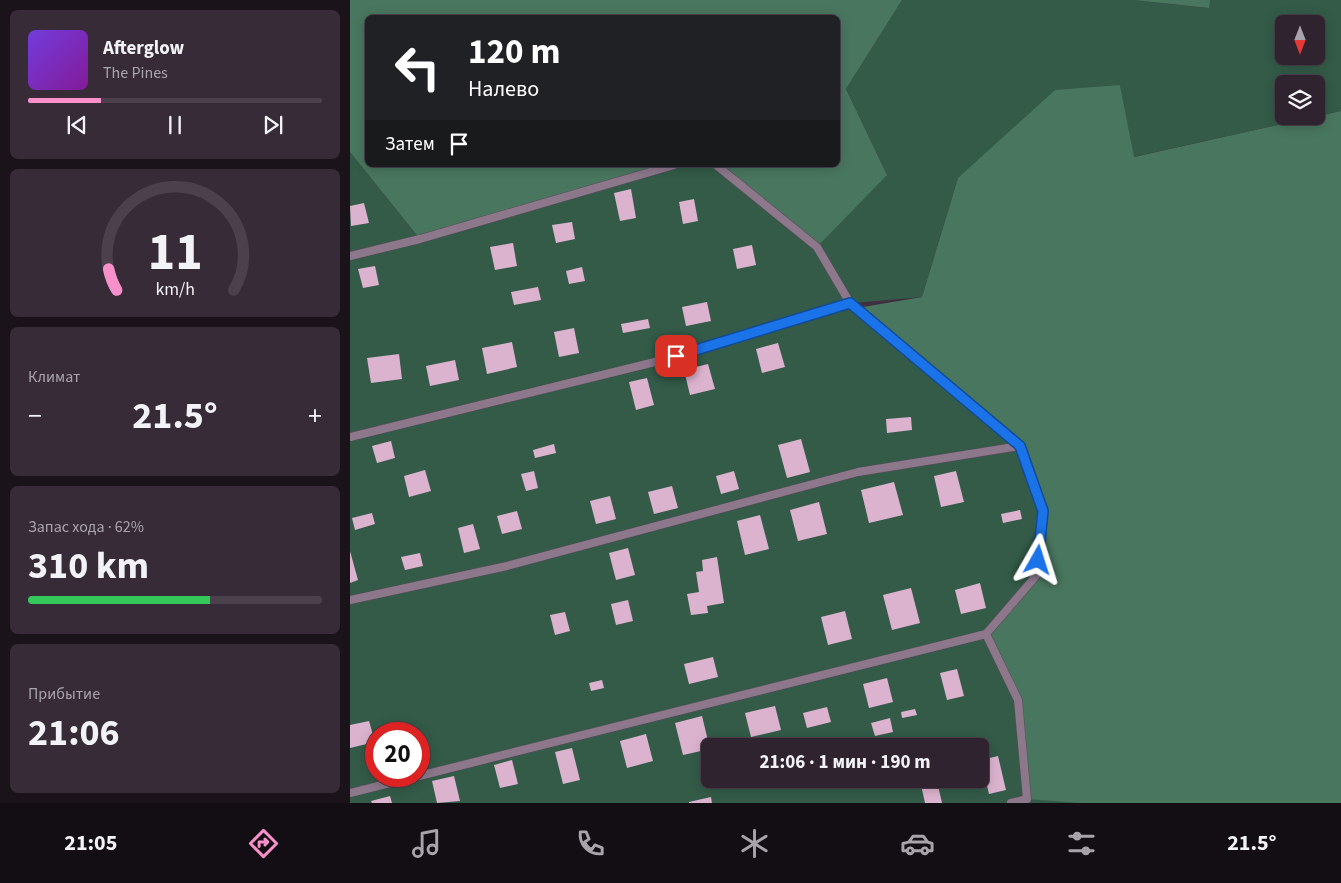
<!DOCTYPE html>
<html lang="ru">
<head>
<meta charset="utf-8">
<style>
	body { margin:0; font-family:"Source Sans 3",sans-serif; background:#382b38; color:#f1f3f6; height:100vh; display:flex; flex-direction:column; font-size:19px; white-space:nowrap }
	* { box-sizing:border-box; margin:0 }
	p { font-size:16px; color:#a8a4ab }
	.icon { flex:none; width:28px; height:28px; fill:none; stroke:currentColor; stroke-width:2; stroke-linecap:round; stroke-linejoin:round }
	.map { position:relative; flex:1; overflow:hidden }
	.side { display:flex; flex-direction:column; gap:10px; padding:10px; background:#1a131a; width:350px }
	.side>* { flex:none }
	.top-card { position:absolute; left:15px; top:15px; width:475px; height:152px; border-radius:8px; box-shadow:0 2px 12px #0003,0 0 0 1px #4b404c; background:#202124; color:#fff; overflow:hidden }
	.needle { width:32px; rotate:180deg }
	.tools { position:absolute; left:925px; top:15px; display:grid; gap:10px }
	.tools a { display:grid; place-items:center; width:50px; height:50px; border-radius:8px; background:#302330; box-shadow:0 2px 12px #0003,0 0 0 1px #4b404c; font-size:25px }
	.speed { position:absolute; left:15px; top:722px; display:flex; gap:10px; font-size:25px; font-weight:700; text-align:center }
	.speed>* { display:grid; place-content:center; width:65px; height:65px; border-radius:50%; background:#302330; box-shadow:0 2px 12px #0003,0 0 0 1px #4b404c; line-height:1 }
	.speed .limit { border:8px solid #d22; background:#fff; color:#111 }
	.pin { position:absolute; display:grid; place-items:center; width:42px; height:42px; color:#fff; margin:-21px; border-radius:10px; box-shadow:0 2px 8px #0006 }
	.me { position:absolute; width:55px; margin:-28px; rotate:6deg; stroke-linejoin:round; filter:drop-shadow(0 0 4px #0008) }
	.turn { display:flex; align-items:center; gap:18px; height:105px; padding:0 20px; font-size:22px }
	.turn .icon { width:65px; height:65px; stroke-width:2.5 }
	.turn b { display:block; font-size:35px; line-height:42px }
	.then { display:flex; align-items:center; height:48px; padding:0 20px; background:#0003; gap:10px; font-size:19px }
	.big { font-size:38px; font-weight:700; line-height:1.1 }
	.side .card { flex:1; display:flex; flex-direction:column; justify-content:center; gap:8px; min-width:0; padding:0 18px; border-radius:8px; background:#382b38 }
	.side .dial { align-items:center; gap:0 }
	.dial svg { height:130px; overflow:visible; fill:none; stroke:#4b404c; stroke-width:7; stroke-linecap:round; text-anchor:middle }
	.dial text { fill:#f1f3f6; stroke:none }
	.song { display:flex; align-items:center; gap:15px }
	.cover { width:60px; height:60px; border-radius:8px; background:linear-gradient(135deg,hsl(260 70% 55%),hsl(290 70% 35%)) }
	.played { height:5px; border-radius:2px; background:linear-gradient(90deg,#f890cb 25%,#4b404c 25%) }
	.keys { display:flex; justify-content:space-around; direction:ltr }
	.heat { display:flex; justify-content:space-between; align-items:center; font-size:28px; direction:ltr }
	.charge { height:8px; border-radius:4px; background:linear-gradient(90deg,#34c759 62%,#4b404c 0) }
	.trip { position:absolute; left:351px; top:738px; width:288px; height:50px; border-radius:8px; background:#302330; box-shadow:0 2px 12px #0003,0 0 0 1px #4b404c; font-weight:700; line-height:50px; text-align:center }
	.tabs { display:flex; height:80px; justify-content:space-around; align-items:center; background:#130e13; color:#a8a4ab }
	.tabs .icon { width:35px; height:35px }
	.tabs .current { color:#f890cb }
	.tabs b { font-size:22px; color:#f1f3f6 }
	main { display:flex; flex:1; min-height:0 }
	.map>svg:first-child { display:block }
</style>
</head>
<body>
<main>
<section class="side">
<div class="card">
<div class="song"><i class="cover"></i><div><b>Afterglow</b><p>The Pines</p></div></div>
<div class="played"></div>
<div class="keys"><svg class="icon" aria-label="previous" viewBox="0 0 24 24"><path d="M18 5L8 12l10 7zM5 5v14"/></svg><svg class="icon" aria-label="pause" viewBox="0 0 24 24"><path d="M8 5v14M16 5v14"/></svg><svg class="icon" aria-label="next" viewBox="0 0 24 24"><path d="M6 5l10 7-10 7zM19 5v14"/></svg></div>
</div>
<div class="card dial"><svg viewBox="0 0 100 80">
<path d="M14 69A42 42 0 1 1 86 69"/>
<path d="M14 69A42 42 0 0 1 9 56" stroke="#f890cb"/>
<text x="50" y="56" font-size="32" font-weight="700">11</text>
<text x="50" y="72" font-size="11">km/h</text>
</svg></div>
<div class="card"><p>Климат</p>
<div class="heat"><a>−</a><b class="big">21.5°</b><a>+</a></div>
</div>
<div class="card"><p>Запас хода · 62%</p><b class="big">310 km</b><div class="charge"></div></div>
<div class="card"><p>Прибытие</p><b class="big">21:06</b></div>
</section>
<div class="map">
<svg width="991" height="803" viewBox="0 0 991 803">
	<rect width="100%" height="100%" fill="#402f40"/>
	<!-- green -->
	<path fill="#335b48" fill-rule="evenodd" d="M552,0H783L858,8L860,0H991V111L783,157L770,85L608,178L572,297L504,303L670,446L693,511L729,803H0V152L70,239L324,165H366L537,175L496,89ZM934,24H966V56H934ZM934,84H966V116H934ZM26,734H69V776H26ZM360,746H630V779H360Z"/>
	<!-- forest -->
	<g fill="#49765f">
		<path d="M0,0H552L496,89L537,175L467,247L366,165H488V18H18V165H324L70,239L0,152Z"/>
		<path d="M783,0H860L859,8Z"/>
		<path d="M770,85L784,157L991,111V803H729L677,799L668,700L636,634L686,576L693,511L670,446L507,308L572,297L608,178L705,90Z"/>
	</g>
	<!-- building -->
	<g fill="#dcb3cf">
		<path d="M281,189L286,218L270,221L264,193Z"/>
		<path d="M344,199L348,221L333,224L329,202Z"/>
		<path d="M14,203L19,223L1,226L0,206Z"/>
		<path d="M222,222L225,239L206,243L202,225Z"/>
		<path d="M163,243L167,266L145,270L140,247Z"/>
		<path d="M402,245L406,265L387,269L383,249Z"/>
		<path d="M25,266L29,285L13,288L8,269Z"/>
		<path d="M232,267L235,281L219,284L216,271Z"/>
		<path d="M188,287L191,300L164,305L161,292Z"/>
		<path d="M357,302L361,321L336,326L332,307Z"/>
		<path d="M298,319L300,328L273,333L271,324Z"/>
		<path d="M224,328L229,353L209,357L204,332Z"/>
		<path d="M162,342L167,367L137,374L132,348Z"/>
		<path d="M428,343L435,367L412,373L406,349Z"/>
		<path d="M49,354L52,379L21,383L17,358Z"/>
		<path d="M105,360L109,380L80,386L76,366Z"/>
		<path d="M358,364L365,389L340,395L334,370Z"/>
		<path d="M297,378L304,405L286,410L279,382Z"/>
		<path d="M561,417L562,430L537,433L536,419Z"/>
		<path d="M451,439L460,472L437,478L428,445Z"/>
		<path d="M41,441L45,458L27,463L22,446Z"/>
		<path d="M204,444L206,453L185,458L183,450Z"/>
		<path d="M75,470L81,491L59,497L54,476Z"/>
		<path d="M184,471L188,488L176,491L171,474Z"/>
		<path d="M384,471L389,489L371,494L366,476Z"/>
		<path d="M606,471L614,502L591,507L584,476Z"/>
		<path d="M544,482L553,515L519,523L511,490Z"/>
		<path d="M322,486L328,508L304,514L298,492Z"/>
		<path d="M260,496L266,519L246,524L240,501Z"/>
		<path d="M469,502L477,534L448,541L440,510Z"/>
		<path d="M670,510L672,519L653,523L651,514Z"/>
		<path d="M167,511L172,529L152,534L147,516Z"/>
		<path d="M22,513L25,524L5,530L2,518Z"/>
		<path d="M410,515L419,549L395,555L387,521Z"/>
		<path d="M123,524L130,549L114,553L108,528Z"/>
		<path d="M278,548L285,575L266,580L259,553Z"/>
		<path d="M0,551L8,580L0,583Z"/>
		<path d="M70,553L73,566L55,570L51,557Z"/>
		<path d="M367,557L374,603L357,606L358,613L341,615L337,594L349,592L346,572L353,571L352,560Z"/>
		<path d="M630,583L636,608L611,614L605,590Z"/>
		<path d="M561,588L570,623L542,630L533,595Z"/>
		<path d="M278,600L283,621L266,625L261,604Z"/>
		<path d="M495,611L502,639L478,645L471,617Z"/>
		<path d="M215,612L220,631L205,635L200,615Z"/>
		<path d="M363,657L368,677L339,684L334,664Z"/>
		<path d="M607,669L614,696L597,700L590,673Z"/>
		<path d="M537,678L543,702L519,708L513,684Z"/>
		<path d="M252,680L254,688L241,691L239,683Z"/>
		<path d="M425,706L431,730L401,737L395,713Z"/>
		<path d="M477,707L481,722L457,728L453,713Z"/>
		<path d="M565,709L567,715L552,718L551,712Z"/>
		<path d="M352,716L360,749L333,755L325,723Z"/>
		<path d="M540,718L543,732L525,736L521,723Z"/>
		<path d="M19,721L25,742L0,748V725Z"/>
		<path d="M296,734L303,761L277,768L270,741Z"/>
		<path d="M222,748L230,780L213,784L205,752Z"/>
		<path d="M648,756L656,790L639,794L631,760Z"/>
		<path d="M162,760L168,784L150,788L144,765Z"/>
		<path d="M104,776L110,801L87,803L82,781Z"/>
		<path d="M587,781L592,803H575L571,785Z"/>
		<path d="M40,796L42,803H22L21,801Z"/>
		<path d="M361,797L362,803H339V802Z"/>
	</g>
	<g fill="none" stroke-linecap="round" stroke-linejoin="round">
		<!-- lane casing -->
		<g stroke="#5a4b59" stroke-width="9">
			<g id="lane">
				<path d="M0,256L70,239L324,165"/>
				<path d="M0,437L309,361L500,303"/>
				<path d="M0,600L157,566L508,472L670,446L500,303L467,247L366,165"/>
				<path d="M636,634L668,700L677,799L661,803"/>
				<path d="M69,776L636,634L686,576L693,511L670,446"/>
				<path d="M0,793L68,776"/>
			</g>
		</g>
		<!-- lane -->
		<use href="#lane" stroke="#8c778b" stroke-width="8"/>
	</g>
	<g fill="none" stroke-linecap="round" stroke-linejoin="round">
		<!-- route casing -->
		<g stroke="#114b97" stroke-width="12">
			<path id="route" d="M326,356L500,303L670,446L693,511L688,560"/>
		</g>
		<!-- route -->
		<use href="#route" stroke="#1a73e8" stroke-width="9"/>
	</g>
</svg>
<div class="tools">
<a><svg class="needle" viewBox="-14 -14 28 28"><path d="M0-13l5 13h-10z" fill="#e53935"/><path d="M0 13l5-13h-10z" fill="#a8a4ab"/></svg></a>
<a><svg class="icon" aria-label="layers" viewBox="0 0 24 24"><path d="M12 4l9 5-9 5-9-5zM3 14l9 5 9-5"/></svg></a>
</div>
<div class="speed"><div class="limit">20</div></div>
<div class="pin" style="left:326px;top:356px;background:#d93025"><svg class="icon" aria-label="arrive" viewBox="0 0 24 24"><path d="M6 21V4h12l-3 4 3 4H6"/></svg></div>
<svg class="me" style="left:688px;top:560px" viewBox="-20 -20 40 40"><path d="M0-17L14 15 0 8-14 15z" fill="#1a73e8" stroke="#fff" stroke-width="4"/></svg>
<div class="trip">21:06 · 1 мин · 190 m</div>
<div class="top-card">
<div class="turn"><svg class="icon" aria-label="left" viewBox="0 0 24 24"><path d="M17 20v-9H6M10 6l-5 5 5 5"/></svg><div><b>120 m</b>Налево</div></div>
<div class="then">Затем<svg class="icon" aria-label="arrive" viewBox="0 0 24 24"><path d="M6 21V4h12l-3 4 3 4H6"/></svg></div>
</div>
</div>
</main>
<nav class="tabs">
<b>21:05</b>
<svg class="icon current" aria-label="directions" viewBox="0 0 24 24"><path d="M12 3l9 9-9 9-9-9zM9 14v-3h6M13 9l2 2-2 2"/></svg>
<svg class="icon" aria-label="music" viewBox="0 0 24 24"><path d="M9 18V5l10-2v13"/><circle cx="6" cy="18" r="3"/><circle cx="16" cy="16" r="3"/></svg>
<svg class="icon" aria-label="phone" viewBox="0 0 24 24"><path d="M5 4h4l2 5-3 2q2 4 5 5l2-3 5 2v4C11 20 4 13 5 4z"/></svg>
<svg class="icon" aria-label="climate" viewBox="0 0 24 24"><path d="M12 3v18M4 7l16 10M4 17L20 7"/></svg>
<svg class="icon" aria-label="car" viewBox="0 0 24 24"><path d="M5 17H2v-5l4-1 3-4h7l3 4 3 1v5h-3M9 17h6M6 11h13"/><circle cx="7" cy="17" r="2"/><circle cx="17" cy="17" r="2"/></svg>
<svg class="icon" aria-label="filters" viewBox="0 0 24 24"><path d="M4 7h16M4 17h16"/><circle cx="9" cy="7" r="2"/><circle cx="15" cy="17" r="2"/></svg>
<b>21.5°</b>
</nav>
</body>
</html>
